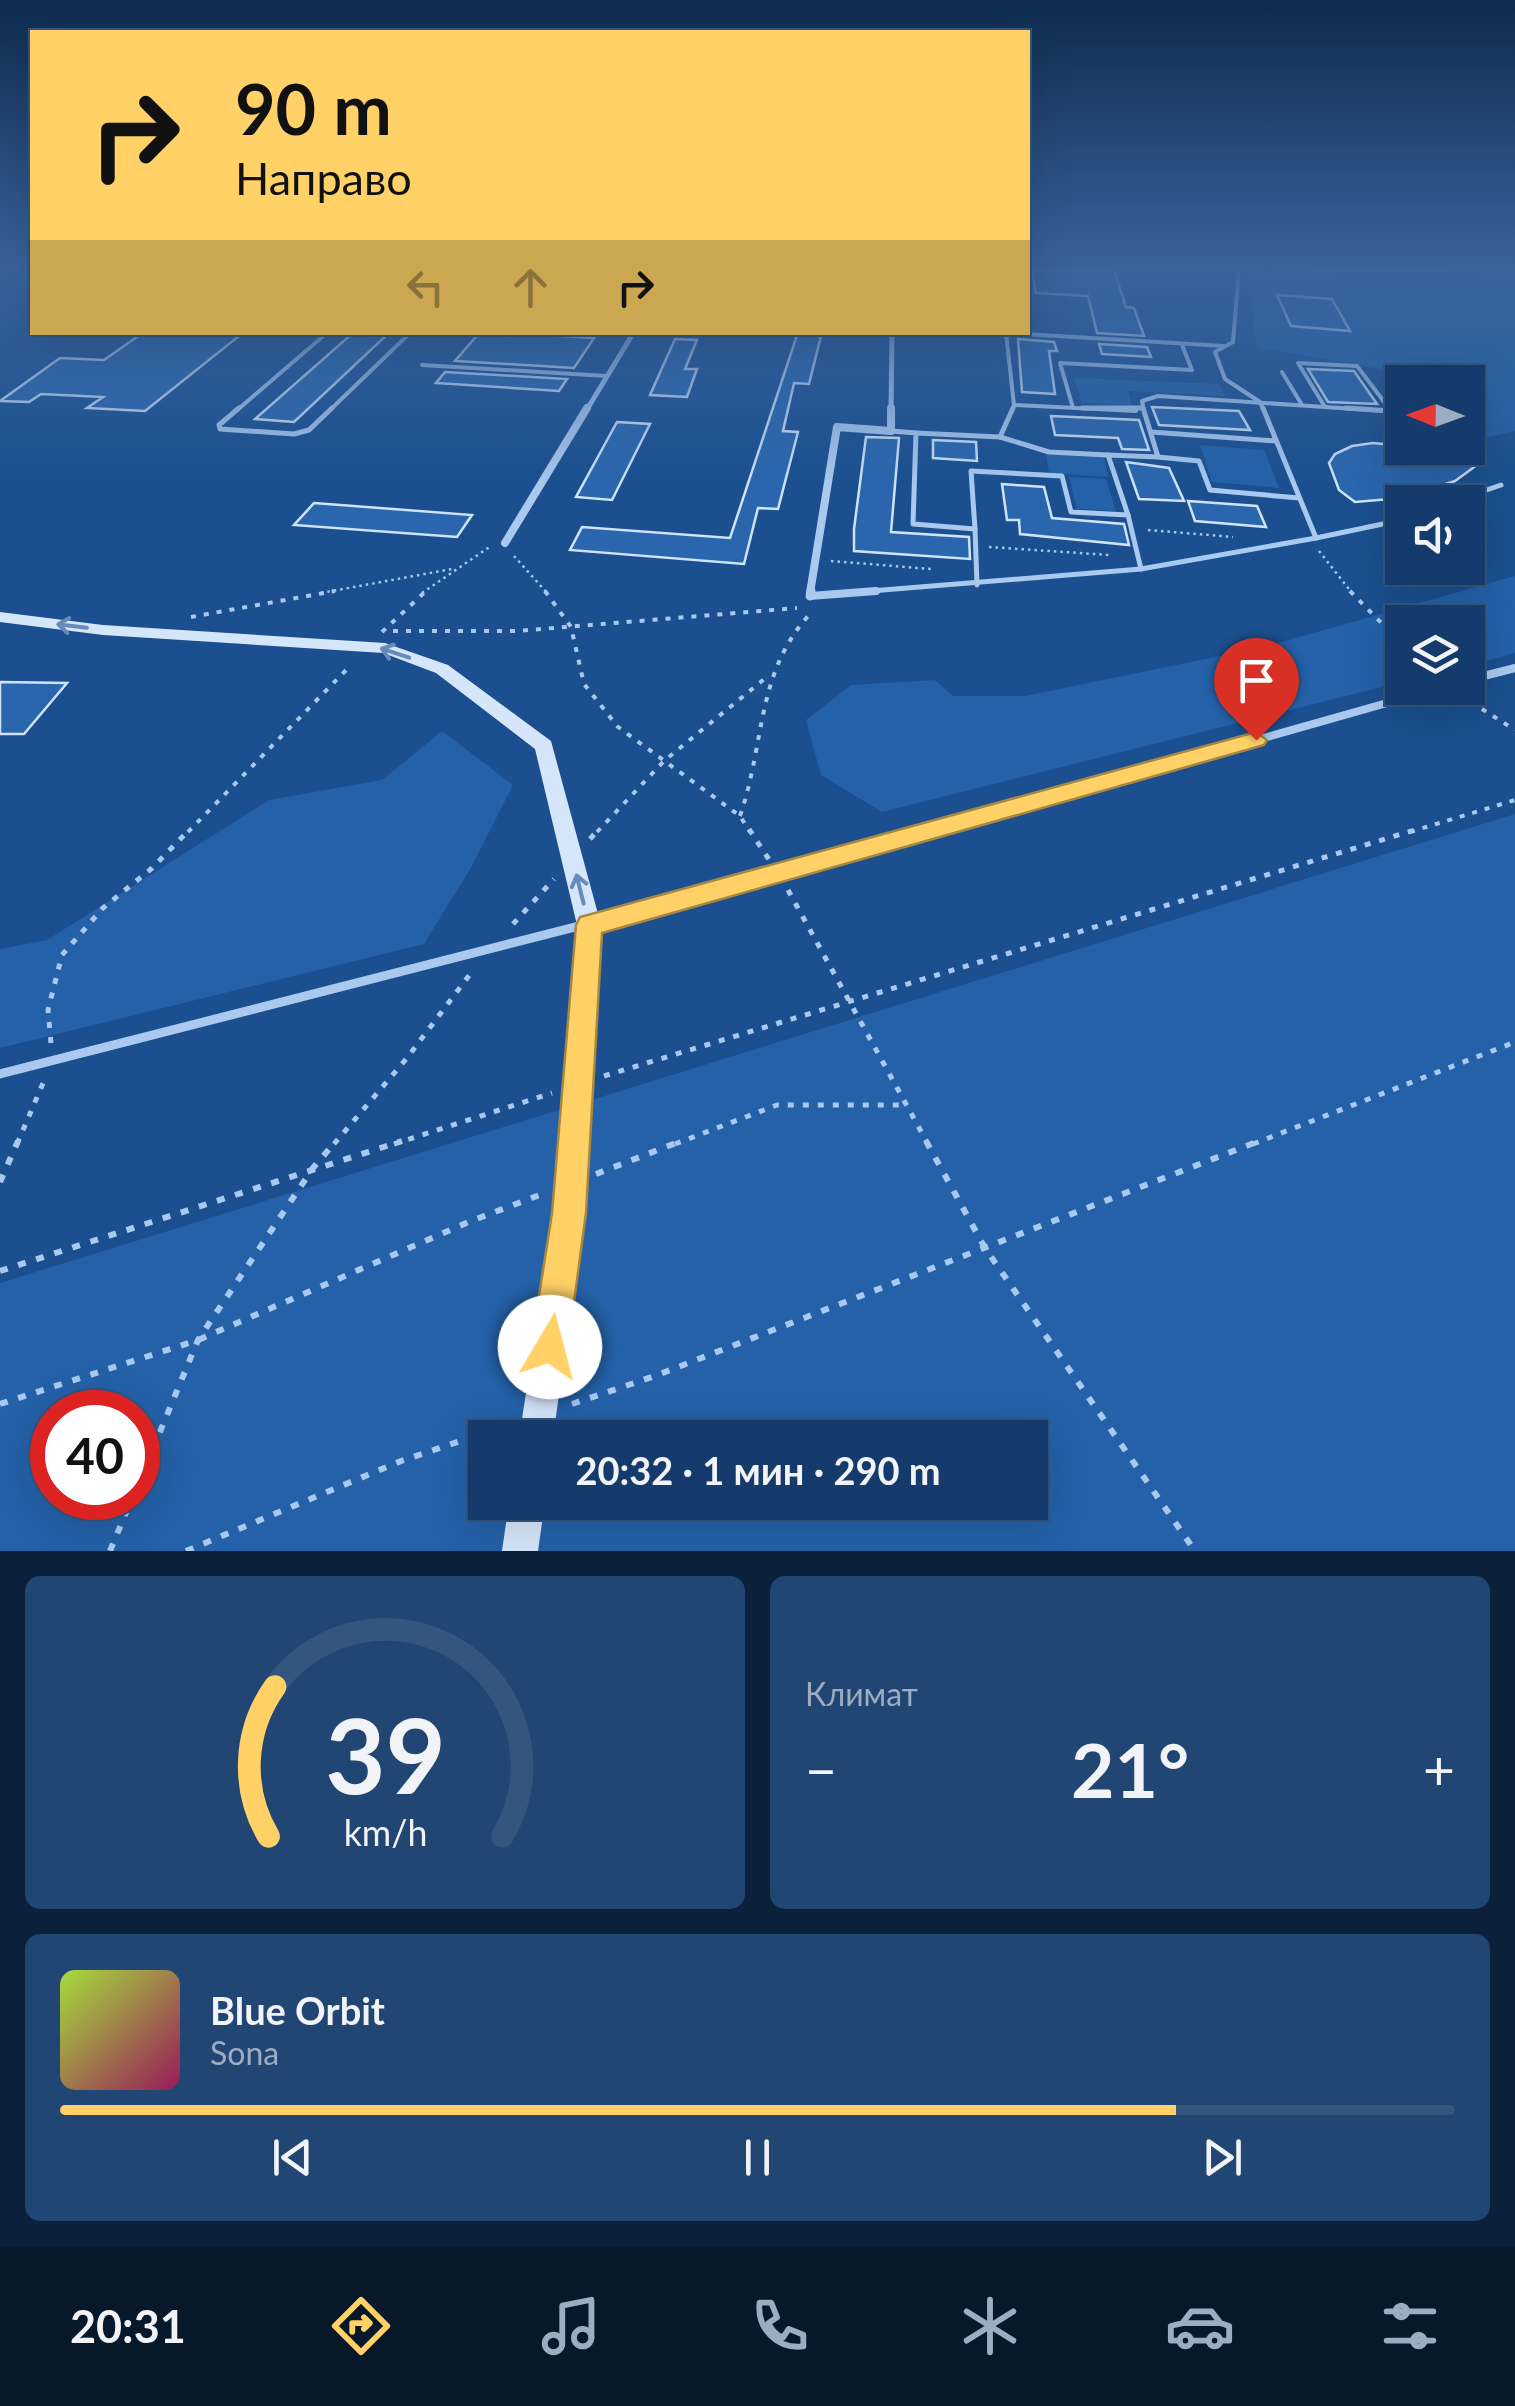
<!DOCTYPE html>
<html lang="ru">
<head>
<meta charset="utf-8">
<style>
	body { margin:0; font-family:Lato,sans-serif; background:#214673; color:#f1f3f6; height:100vh; display:flex; flex-direction:column; font-size:38px; white-space:nowrap }
	* { box-sizing:border-box; margin:0 }
	p { font-size:32px; color:#9dadc1 }
	.icon { flex:none; width:55px; height:55px; fill:none; stroke:currentColor; stroke-width:2; stroke-linecap:round; stroke-linejoin:round }
	.map { position:relative; height:1551px; overflow:hidden }
	.sheet { display:flex; flex-direction:column; gap:25px; padding:25px; background:#0b203b; flex:1 }
	.sheet>* { flex:none }
	.guide { position:absolute; left:30px; top:30px; width:1000px; height:305px; border-radius:0px; box-shadow:0 10px 40px #0002,0 0 0 2px #33557e; background:#ffd166; color:#111; overflow:hidden }
	.needle { width:65px; rotate:271deg }
	.buttons { position:absolute; left:1385px; top:365px; display:grid; gap:20px }
	.buttons a { display:grid; place-items:center; width:100px; height:100px; border-radius:0px; background:#143b6b; box-shadow:0 10px 40px #0002,0 0 0 2px #33557e; font-size:50px }
	.speed { position:absolute; left:30px; top:1390px; display:flex; gap:20px; font-size:50px; font-weight:700; text-align:center }
	.speed>* { display:grid; place-content:center; width:130px; height:130px; border-radius:50%; background:#143b6b; box-shadow:0 10px 40px #0002,0 0 0 2px #33557e; line-height:1 }
	.speed .limit { border:15px solid #d22; background:#fff; color:#111 }
	.pin { position:absolute; display:grid; place-items:center; width:85px; height:85px; color:#fff; margin:-102px -42px; border-radius:50% 50% 50% 0; rotate:-45deg; box-shadow:0 0 10px #0007 }
	.pin .icon { rotate:45deg }
	.me { position:absolute; width:110px; margin:-55px; rotate:8deg; stroke-linejoin:round; filter:drop-shadow(0 0 8px #0008) }
	.turn { display:flex; align-items:center; gap:35px; height:210px; padding:0 40px; font-size:45px }
	.turn .icon { width:130px; height:130px; stroke-width:2.5 }
	.turn b { display:block; font-size:70px; line-height:85px }
	.lanes { display:flex; align-items:center; height:95px; padding:0 40px; background:#0003; justify-content:center; gap:50px; direction:ltr }
	.lanes .off { opacity:.35 }
	.big { font-size:75px; font-weight:700; line-height:1.1 }
	.sheet .tile { flex:1; display:flex; flex-direction:column; justify-content:center; gap:15px; min-width:0; padding:0 35px; border-radius:15px; background:#214673 }
	.sheet .dial { align-items:center; gap:0 }
	.dial svg { height:260px; overflow:visible; fill:none; stroke:#33557e; stroke-width:7; stroke-linecap:round; text-anchor:middle }
	.dial text { fill:#f1f3f6; stroke:none }
	.song { display:flex; align-items:center; gap:30px }
	.cover { width:120px; height:120px; border-radius:15px; background:linear-gradient(135deg,hsl(80 70% 55%),hsl(330 70% 35%)) }
	.played { height:10px; border-radius:5px; background:linear-gradient(90deg,#ffd166 80%,#33557e 80%) }
	.keys { display:flex; justify-content:space-around; direction:ltr }
	.heat { display:flex; justify-content:space-between; align-items:center; font-size:55px; direction:ltr }
	.sheet .tiles { flex:1; display:grid; gap:25px; grid-template-columns:1fr 1fr }
	.tile:last-child { grid-column:span 2 }
	.trip { position:absolute; left:468px; top:1420px; width:580px; height:100px; border-radius:0px; background:#143b6b; box-shadow:0 10px 40px #0002,0 0 0 2px #33557e; font-weight:700; line-height:100px; text-align:center }
	.tabs { display:flex; height:160px; justify-content:space-around; align-items:center; background:#08182b; color:#9dadc1 }
	.tabs .icon { width:70px; height:70px }
	.tabs .active { color:#ffd166 }
	.tabs b { font-size:45px; color:#f1f3f6 }
	.map>svg:first-child { display:block }
</style>
</head>
<body>
<div class="map">
<svg width="1515" height="1551" viewBox="0 0 1515 1551">
	<rect width="100%" height="100%" fill="#1b4f8f"/>
	<!-- green -->
	<g fill="#2461a8" fill-rule="evenodd">
		<path d="M1476,270H1515V431L1468,442V382H1402V395L1381,369L1257,347L1247,274L1477,278Z"/>
		<path d="M1074,378L1219,384L1225,396L1128,391L1132,406L1082,403Z"/>
		<path d="M1200,445L1264,450L1279,488L1212,482Z"/>
		<path d="M1046,454L1104,457L1108,477L1049,473Z"/>
		<path d="M1069,477L1106,479L1116,511L1077,509Z"/>
		<path d="M1515,576V653L1468,666V622H1402V682L882,812L821,775L806,720L851,685L935,680L953,696H1025L1264,647Z"/>
		<path d="M442,731L513,785L472,866L424,944L0,1048V949L47,940L269,800L382,780Z"/>
		<path d="M1515,814V1551H0V1283ZM52,1412H138V1498H52ZM485,1438H1030V1502H485Z"/>
	</g>
	<!-- building -->
	<g fill="#2a66ad" stroke="#cfe3fa" stroke-width="2.5">
		<path d="M1032,270H1114L1126,307L1134,308L1144,336L1097,333L1088,296L1036,293Z"/>
		<path d="M1277,295L1332,299L1350,331L1291,326Z"/>
		<path d="M144,332H244L145,411L87,408L103,397L41,394L29,402L0,401L60,358L104,360Z"/>
		<path d="M354,332H390L294,422L255,419Z"/>
		<path d="M480,332H502L594,338L574,368L455,361Z"/>
		<path d="M798,332H822L809,384L794,383L783,431L798,432L778,509L758,508L744,564L570,550L582,527L730,538Z"/>
		<path d="M675,339L697,340L685,369H697L687,397L650,395Z"/>
		<path d="M1018,339L1054,342L1057,351H1049L1055,394L1022,392Z"/>
		<path d="M1099,344L1147,347L1151,357L1102,354Z"/>
		<path d="M1308,369L1354,371L1377,404L1328,402Z"/>
		<path d="M445,372L567,379L559,391L436,383Z"/>
		<path d="M1152,407L1239,411L1250,430L1159,425Z"/>
		<path d="M1051,416L1139,420L1149,450L1122,449L1118,438L1055,435Z"/>
		<path d="M617,422L650,424L612,500L576,497Z"/>
		<path d="M866,437L899,438L891,532L969,537L970,559L854,551V529Z"/>
		<path d="M933,440L976,442L977,461L933,458Z"/>
		<path d="M1373,443L1425,448L1477,465L1455,481L1402,498L1355,502L1339,490L1329,463L1335,454L1352,446Z"/>
		<path d="M1126,462L1169,468L1184,501L1139,499Z"/>
		<path d="M1002,484L1044,487L1052,518L1124,524L1129,545L1020,534L1019,520H1007Z"/>
		<path d="M1188,501L1257,506L1266,527L1195,521Z"/>
		<path d="M314,503L472,515L457,537L294,525Z"/>
		<path d="M0,682L67,683L24,734H0Z"/>
	</g>
	<g fill="none" stroke-linecap="round" stroke-linejoin="round">
		<!-- path-far3 -->
		<g stroke="#a9c9ee" stroke-width="2.5" stroke-dasharray="2.5 4" stroke-linecap="butt">
			<path d="M1148,530L1233,537"/>
			<path d="M989,547L1109,555"/>
			<path d="M1319,551L1352,593"/>
			<path d="M514,556L547,593"/>
			<path d="M831,561L931,569"/>
			<path d="M321,593L452,569"/>
			<path d="M422,593L491,546"/>
		</g>
		<!-- path-far2 -->
		<g stroke="#a9c9ee" stroke-width="4" stroke-dasharray="5 8" stroke-linecap="butt">
			<path d="M545,591L571,627L584,684L618,727L740,816L750,832"/>
			<path d="M1350,591L1402,644"/>
			<path d="M191,617L335,591"/>
			<path d="M393,631H517L797,608"/>
			<path d="M382,632L426,591"/>
			<path d="M1460,695L1515,730"/>
			<path d="M740,816C765,744 756,671 811,613"/>
			<path d="M188,832L351,665"/>
			<path d="M597,832L664,761L768,676"/>
			<path d="M1410,832L1515,800"/>
		</g>
		<!-- path-far1 -->
		<g stroke="#a9c9ee" stroke-width="5" stroke-dasharray="6 9" stroke-linecap="butt">
			<path d="M749,829L770,861"/>
			<path d="M590,839L599,829"/>
			<path d="M788,890L928,1144"/>
			<path d="M513,924L554,879"/>
			<path d="M51,1043L48,1010L62,955L103,908L151,869L190,829"/>
			<path d="M604,1076L1418,829"/>
			<path d="M17,1144L44,1081"/>
			<path d="M334,1144L407,1058L474,969"/>
			<path d="M394,1144L552,1093"/>
			<path d="M675,1144L777,1105H908"/>
			<path d="M1253,1144L1515,1042"/>
		</g>
		<!-- path -->
		<g stroke="#a9c9ee" stroke-width="6" stroke-dasharray="8 11" stroke-linecap="butt">
			<path d="M926,1141L985,1248L1195,1551"/>
			<path d="M596,1174L681,1141"/>
			<path d="M0,1182L18,1141"/>
			<path d="M0,1271L402,1141"/>
			<path d="M0,1404L198,1340L471,1221L545,1193"/>
			<path d="M572,1404L655,1376L1259,1141"/>
			<path d="M138,1485L198,1340L313,1168L336,1141"/>
			<path d="M110,1551L132,1498"/>
			<path d="M186,1551L401,1461L511,1424"/>
		</g>
		<!-- lane-far3 -->
		<g stroke="#a9c9ee" stroke-width="4">
			<path d="M1239,270L1233,342L1215,352L1225,379L1260,402L1264,411"/>
			<path d="M1313,270H1448"/>
			<path d="M422,365L607,376"/>
			<path d="M1282,372L1302,405"/>
			<path d="M1325,407L1385,411"/>
			<path d="M1325,407L1298,363L1357,366L1391,411"/>
			<path d="M1073,408L1060,363L1192,370L1182,345"/>
			<path d="M236,411L328,332"/>
			<path d="M329,411L411,332"/>
			<path d="M1012,411L1014,405"/>
			<path d="M1136,411L1014,405L1006,333L1224,346"/>
			<path d="M1144,411L1142,401L1158,396L1325,407"/>
		</g>
		<!-- lane-far2 -->
		<g stroke="#a9c9ee" stroke-width="5">
			<path d="M239,408L219,425L220,429L294,434L309,430L332,408"/>
			<path d="M1082,408H1143"/>
			<path d="M1346,408L1391,411L1389,408"/>
			<path d="M891,431L916,433L913,524L975,529L977,585"/>
			<path d="M1151,432L1276,441"/>
			<path d="M916,433L1000,437L1013,408"/>
			<path d="M1000,437L1049,452L1108,455"/>
			<path d="M1158,457L1199,461L1210,490L1299,498"/>
			<path d="M1452,502L1501,485"/>
			<path d="M1128,515L1108,455L1158,457L1144,411"/>
			<path d="M975,529L971,471L1062,476L1071,512L1128,515L1141,569"/>
			<path d="M1316,538L1402,520"/>
			<path d="M846,593L1141,569L1316,538L1263,408"/>
		</g>
		<!-- lane-far1 -->
		<g stroke="#a9c9ee" stroke-width="8">
			<path d="M810,596L876,591"/>
			<path d="M1468,680L1515,668"/>
			<path d="M932,832L1440,688"/>
		</g>
		<!-- lane -->
		<path stroke="#a9c9ee" stroke-width="9" d="M0,1074L779,875L941,829"/>
		<!-- street-far2 -->
		<g stroke="#a9c9ee" stroke-width="5">
			<path d="M586,411L634,332"/>
			<path d="M891,411L892,332"/>
		</g>
		<!-- street-far1 -->
		<g stroke="#a9c9ee" stroke-width="8">
			<path d="M505,543L587,408"/>
			<path d="M810,593L837,427L891,431V408"/>
		</g>
		<!-- street -->
		<path stroke="#a9c9ee" stroke-width="9" d="M810,596L811,591"/>
		<!-- secondary -->
		<g fill="#d6e6fa" fill-rule="evenodd">
			<path d="M0,612L103,625L385,643L448,665L551,741L601,925L584,1213L553,1438H519L554,1213L577,925L535,749L436,673L383,653L103,635L0,622Z"/>
			<path d="M509,1502H545L538,1551H502Z"/>
		</g>
	</g>
	<!-- one-way arrows -->
	<defs><path id="oneway-shaft" d="M-6 0H5M1.5-3L5.5 0L1.5 3" fill="none" stroke-width="1.6" stroke-linecap="round" stroke-linejoin="round" transform="scale(2.5)"/></defs>
	<g stroke="#668bba">
		<use href="#oneway-shaft" transform="translate(72 626) rotate(-173)"/>
		<use href="#oneway-shaft" transform="translate(395 653) rotate(-162)"/>
		<use href="#oneway-shaft" transform="translate(580 889) rotate(-104)"/>
	</g>
	<!-- sky -->
	<linearGradient id="sky" x2="0" y2="1"><stop stop-color="#0f2b4f"/><stop offset="0.55" stop-color="#39639b"/><stop offset="1" stop-color="#39639b" stop-opacity="0"/></linearGradient>
	<rect width="1515" height="487" fill="url(#sky)"/>
	<!-- route -->
	<path fill="#ffd166" stroke="#a68842" stroke-width="2.5" d="M1256,732L1267,740L1264,745L602,933L586,1213L568,1347L562,1360L550,1365L537,1360L531,1347L552,1213L576,925L580,917Z"/>
</svg>
<div class="buttons">
<a><svg class="needle" viewBox="-14 -14 28 28"><path d="M0-13l5 13h-10z" fill="#e53935"/><path d="M0 13l5-13h-10z" fill="#9dadc1"/></svg></a>
<a><svg class="icon" aria-label="sound" viewBox="0 0 24 24"><path d="M4 9h4l5-4v14l-5-4H4zM17 9q2 3 0 6"/></svg></a>
<a><svg class="icon" aria-label="layers" viewBox="0 0 24 24"><path d="M12 4l9 5-9 5-9-5zM3 14l9 5 9-5"/></svg></a>
</div>
<div class="speed"><div class="limit">40</div></div>
<div class="pin" style="left:1256px;top:740px;background:#d93025"><svg class="icon" aria-label="arrive" viewBox="0 0 24 24"><path d="M6 21V4h12l-3 4 3 4H6"/></svg></div>
<svg class="me" style="left:550px;top:1347px" viewBox="-20 -20 40 40"><circle r="19" fill="#fff"/><path d="M0-13L10 11 0 6-10 11z" fill="#ffd166"/></svg>
<div class="trip">20:32 · 1 мин · 290 m</div>
<div class="guide">
<div class="turn"><svg class="icon" aria-label="right" viewBox="0 0 24 24"><path d="M7 20v-9h11M14 6l5 5-5 5"/></svg><div><b>90 m</b>Направо</div></div>
<div class="lanes"><svg class="icon off" aria-label="left" viewBox="0 0 24 24"><path d="M17 20v-9H6M10 6l-5 5 5 5"/></svg><svg class="icon off" aria-label="ahead" viewBox="0 0 24 24"><path d="M12 20V5M6 11l6-6 6 6"/></svg><svg class="icon" aria-label="right" viewBox="0 0 24 24"><path d="M7 20v-9h11M14 6l5 5-5 5"/></svg></div>
</div>
</div>
<section class="sheet">
<div class="tiles">
<div class="tile dial"><svg viewBox="0 0 100 80">
<path d="M14 69A42 42 0 1 1 86 69"/>
<path d="M14 69A42 42 0 0 1 16 23" stroke="#ffd166"/>
<text x="50" y="56" font-size="32" font-weight="700">39</text>
<text x="50" y="72" font-size="11">km/h</text>
</svg></div>
<div class="tile"><p>Климат</p>
<div class="heat"><a>−</a><b class="big">21°</b><a>+</a></div>
</div>
<div class="tile">
<div class="song"><i class="cover"></i><div><b>Blue Orbit</b><p>Sona</p></div></div>
<div class="played"></div>
<div class="keys"><svg class="icon" aria-label="previous" viewBox="0 0 24 24"><path d="M18 5L8 12l10 7zM5 5v14"/></svg><svg class="icon" aria-label="pause" viewBox="0 0 24 24"><path d="M8 5v14M16 5v14"/></svg><svg class="icon" aria-label="next" viewBox="0 0 24 24"><path d="M6 5l10 7-10 7zM19 5v14"/></svg></div>
</div>
</div>
</section>
<nav class="tabs">
<b>20:31</b>
<svg class="icon active" aria-label="directions" viewBox="0 0 24 24"><path d="M12 3l9 9-9 9-9-9zM9 14v-3h6M13 9l2 2-2 2"/></svg>
<svg class="icon" aria-label="music" viewBox="0 0 24 24"><path d="M9 18V5l10-2v13"/><circle cx="6" cy="18" r="3"/><circle cx="16" cy="16" r="3"/></svg>
<svg class="icon" aria-label="phone" viewBox="0 0 24 24"><path d="M5 4h4l2 5-3 2q2 4 5 5l2-3 5 2v4C11 20 4 13 5 4z"/></svg>
<svg class="icon" aria-label="climate" viewBox="0 0 24 24"><path d="M12 3v18M4 7l16 10M4 17L20 7"/></svg>
<svg class="icon" aria-label="car" viewBox="0 0 24 24"><path d="M5 17H2v-5l4-1 3-4h7l3 4 3 1v5h-3M9 17h6M6 11h13"/><circle cx="7" cy="17" r="2"/><circle cx="17" cy="17" r="2"/></svg>
<svg class="icon" aria-label="filters" viewBox="0 0 24 24"><path d="M4 7h16M4 17h16"/><circle cx="9" cy="7" r="2"/><circle cx="15" cy="17" r="2"/></svg>
</nav>
</body>
</html>
